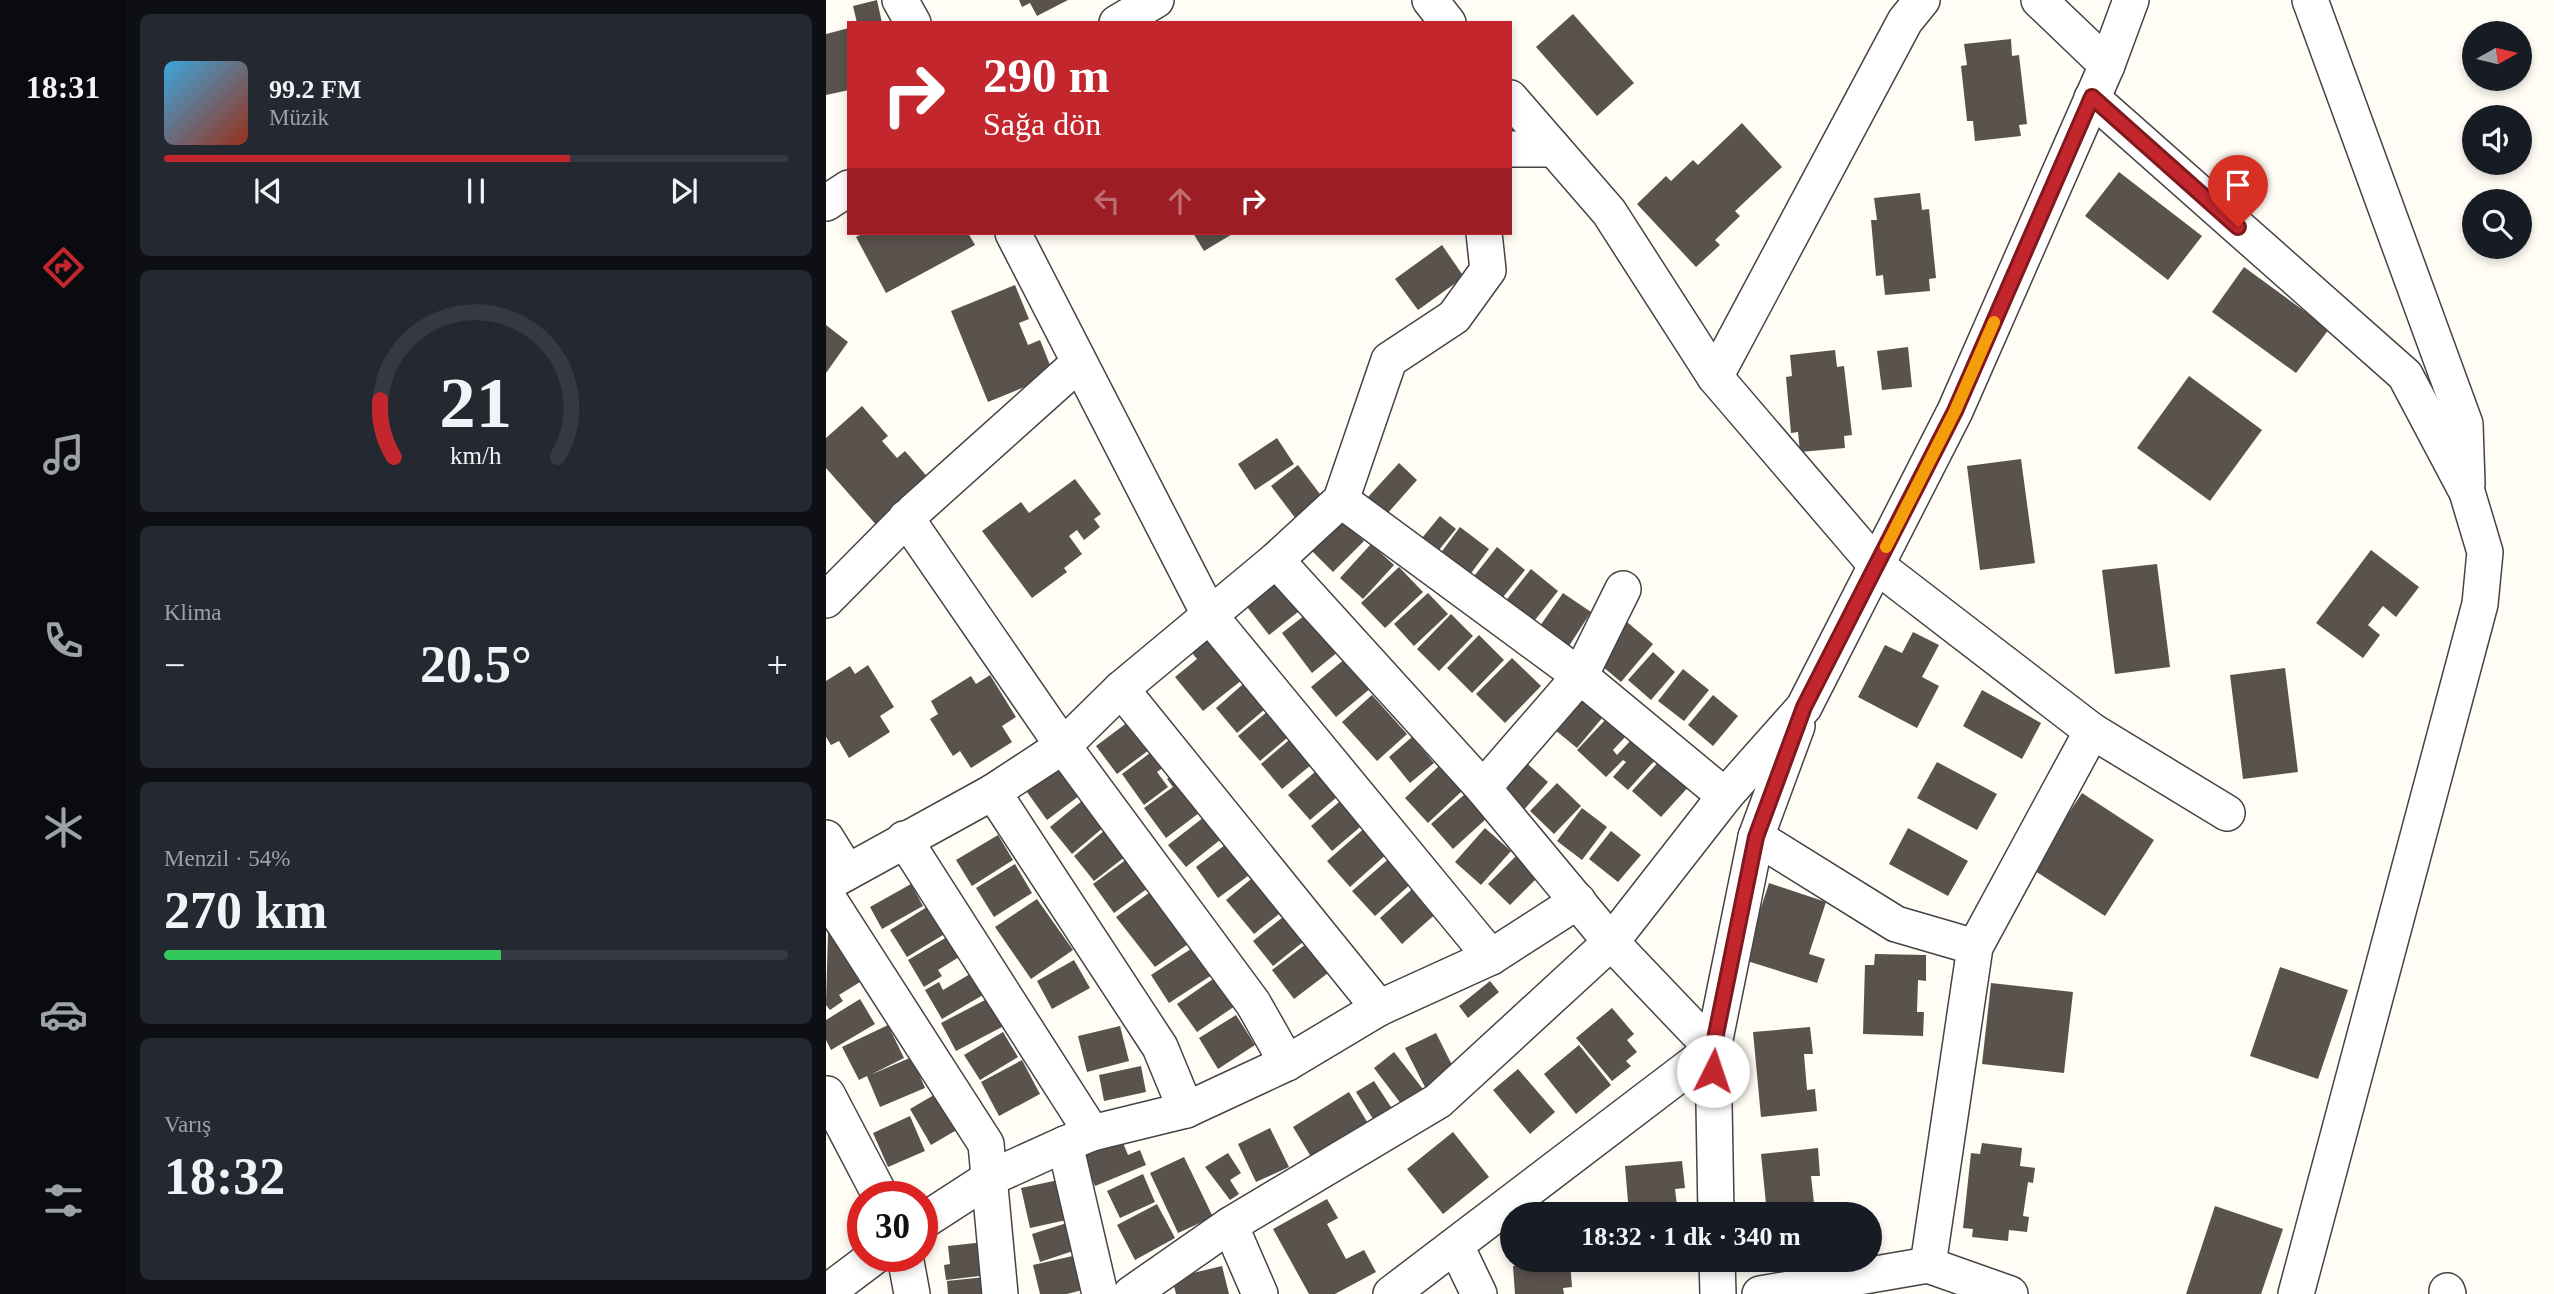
<!DOCTYPE html>
<html lang="tr">
<head>
<meta charset="utf-8">
<style>
	body { margin:0; font-family:"Times New Roman",serif; background:#242831; color:#f1f3f6; height:100vh; display:flex; flex-direction:column; font-size:26px; white-space:nowrap }
	* { box-sizing:border-box; margin:0 }
	p { font-size:23px; color:#9ea1a6 }
	.icon { flex:none; width:38px; height:38px; fill:none; stroke:currentColor; stroke-width:2; stroke-linecap:round; stroke-linejoin:round }
	.map { position:relative; flex:1; overflow:hidden }
	.sheet { display:flex; flex-direction:column; gap:14px; padding:14px; background:#0d0f14; width:700px }
	.sheet>* { flex:none }
	.banner { position:absolute; left:21px; top:21px; width:665px; height:214px; border-radius:0px; box-shadow:0 4px 10px #0003; background:#c4262e; color:#fff; overflow:hidden }
	.needle { width:46px; rotate:82deg }
	.controls { position:absolute; left:1636px; top:21px; display:grid; gap:14px }
	.controls a { display:grid; place-items:center; width:70px; height:70px; border-radius:50%; background:#171b24; box-shadow:0 4px 10px #0003; font-size:35px }
	.speed { position:absolute; left:21px; top:1181px; display:flex; gap:14px; font-size:35px; font-weight:700; text-align:center }
	.speed>* { display:grid; place-content:center; width:91px; height:91px; border-radius:50%; background:#171b24; box-shadow:0 4px 10px #0003; line-height:1 }
	.speed .limit { border:10px solid #d22; background:#fff; color:#111 }
	.pin { position:absolute; display:grid; place-items:center; width:60px; height:60px; color:#fff; margin:-72px -30px; border-radius:50% 50% 50% 0; rotate:-45deg; box-shadow:0 0 7px #0007 }
	.pin .icon { rotate:45deg }
	.me { position:absolute; width:77px; margin:-38px; rotate:4deg; stroke-linejoin:round; filter:drop-shadow(0 0 5px #0008) }
	.turn { display:flex; align-items:center; gap:24px; height:147px; padding:0 21px; font-size:32px }
	.turn .icon { width:91px; height:91px; stroke-width:2.5 }
	.turn b { display:block; font-size:49px; line-height:60px }
	.lanes { display:flex; align-items:center; height:66px; padding:0 21px; background:#0003; justify-content:center; gap:35px; direction:ltr }
	.lanes .off { opacity:.35 }
	.big { font-size:52px; font-weight:800; line-height:1.1 }
	.sheet .card { flex:1; display:flex; flex-direction:column; justify-content:center; gap:10px; min-width:0; padding:0 24px; border-radius:10px; background:#242831 }
	.sheet .dial { align-items:center; gap:0 }
	.dial svg { height:182px; overflow:visible; fill:none; stroke:#363941; stroke-width:7; stroke-linecap:round; text-anchor:middle }
	.dial text { fill:#f1f3f6; stroke:none }
	.song { display:flex; align-items:center; gap:21px }
	.cover { width:84px; height:84px; border-radius:10px; background:linear-gradient(135deg,hsl(200 70% 55%),hsl(10 70% 35%)) }
	.played { height:7px; border-radius:4px; background:linear-gradient(90deg,#c4262e 65%,#363941 65%) }
	.keys { display:flex; justify-content:space-around; direction:ltr }
	.heat { display:flex; justify-content:space-between; align-items:center; font-size:38px; direction:ltr }
	.charge { height:10px; border-radius:5px; background:linear-gradient(90deg,#34c759 54%,#363941 0) }
	.trip { position:absolute; left:674px; top:1202px; width:382px; height:70px; border-radius:35px; background:#171b24; box-shadow:0 4px 10px #0003; font-weight:800; line-height:70px; text-align:center }
	main { display:flex; flex:1; min-height:0 }
	.dock { display:flex; flex-direction:column; width:126px; justify-content:space-around; align-items:center; background:#090b0e; color:#9ea1a6 }
	.dock .icon { width:49px; height:49px }
	.dock .active { color:#c4262e }
	.dock b { font-size:32px; color:#f1f3f6 }
	.map>svg:first-child { display:block }
</style>
</head>
<body>
<main>
<nav class="dock">
<b>18:31</b>
<svg class="icon active" aria-label="directions" viewBox="0 0 24 24"><path d="M12 3l9 9-9 9-9-9zM9 14v-3h6M13 9l2 2-2 2"/></svg>
<svg class="icon" aria-label="music" viewBox="0 0 24 24"><path d="M9 18V5l10-2v13"/><circle cx="6" cy="18" r="3"/><circle cx="16" cy="16" r="3"/></svg>
<svg class="icon" aria-label="phone" viewBox="0 0 24 24"><path d="M5 4h4l2 5-3 2q2 4 5 5l2-3 5 2v4C11 20 4 13 5 4z"/></svg>
<svg class="icon" aria-label="climate" viewBox="0 0 24 24"><path d="M12 3v18M4 7l16 10M4 17L20 7"/></svg>
<svg class="icon" aria-label="car" viewBox="0 0 24 24"><path d="M5 17H2v-5l4-1 3-4h7l3 4 3 1v5h-3M9 17h6M6 11h13"/><circle cx="7" cy="17" r="2"/><circle cx="17" cy="17" r="2"/></svg>
<svg class="icon" aria-label="filters" viewBox="0 0 24 24"><path d="M4 7h16M4 17h16"/><circle cx="9" cy="7" r="2"/><circle cx="15" cy="17" r="2"/></svg>
</nav>
<section class="sheet">
<div class="card">
<div class="song"><i class="cover"></i><div><b>99.2 FM</b><p>Müzik</p></div></div>
<div class="played"></div>
<div class="keys"><svg class="icon" aria-label="previous" viewBox="0 0 24 24"><path d="M18 5L8 12l10 7zM5 5v14"/></svg><svg class="icon" aria-label="pause" viewBox="0 0 24 24"><path d="M8 5v14M16 5v14"/></svg><svg class="icon" aria-label="next" viewBox="0 0 24 24"><path d="M6 5l10 7-10 7zM19 5v14"/></svg></div>
</div>
<div class="card dial"><svg viewBox="0 0 100 80">
<path d="M14 69A42 42 0 1 1 86 69"/>
<path d="M14 69A42 42 0 0 1 8 44" stroke="#c4262e"/>
<text x="50" y="56" font-size="32" font-weight="700">21</text>
<text x="50" y="72" font-size="11">km/h</text>
</svg></div>
<div class="card"><p>Klima</p>
<div class="heat"><a>−</a><b class="big">20.5°</b><a>+</a></div>
</div>
<div class="card"><p>Menzil · 54%</p><b class="big">270 km</b><div class="charge"></div></div>
<div class="card"><p>Varış</p><b class="big">18:32</b></div>
</section>
<div class="map">
<svg width="1728" height="1294" viewBox="0 0 1728 1294">
	<rect width="100%" height="100%" fill="#fffdf5"/>
	<!-- building -->
	<g fill="#5a524d">
		<path d="M51,0L56,23H31L27,6Z"/>
		<path d="M193,0H242L211,16L204,3L196,7Z"/>
		<path d="M747,14L808,83L771,116L710,47Z"/>
		<path d="M23,28V90L0,95V34Z"/>
		<path d="M1185,39L1186,56L1193,55L1201,124L1193,125L1195,136L1149,141L1147,121H1141L1135,66L1141,65L1138,44Z"/>
		<path d="M916,123L956,167L909,211L914,216L889,240L894,245L870,267L811,204L840,176L845,181L867,160L872,165Z"/>
		<path d="M1293,172L1376,236L1342,280L1259,216Z"/>
		<path d="M1094,193L1096,210L1103,209L1110,278L1103,279L1104,291L1059,295L1057,275L1050,276L1045,220H1051L1048,198Z"/>
		<path d="M38,233H142L149,245L60,293L30,237Z"/>
		<path d="M367,233H408L378,251Z"/>
		<path d="M616,245L638,277L592,310L569,279Z"/>
		<path d="M1418,267L1503,329L1470,373L1386,312Z"/>
		<path d="M189,285L203,319L193,323L202,345L214,340L228,375L162,402L125,311Z"/>
		<path d="M0,325L22,342L0,373Z"/>
		<path d="M1082,347L1086,387L1056,390L1051,351Z"/>
		<path d="M1009,350L1011,367L1018,366L1026,435L1018,436L1019,448L974,452L972,432L965,433L960,377L966,376L964,355Z"/>
		<path d="M1363,376L1436,430L1384,501L1311,448Z"/>
		<path d="M36,406L62,436L56,441L71,458L79,451L105,481L53,528L0,468V438Z"/>
		<path d="M451,438L468,464L429,490L412,464Z"/>
		<path d="M1195,459L1209,563L1154,570L1141,466Z"/>
		<path d="M573,463L591,480L561,514L542,497Z"/>
		<path d="M472,465L500,502L473,523L445,486Z"/>
		<path d="M249,479L275,514L268,519L274,527L258,540L251,530L243,536L256,554L238,568L241,572L206,598L156,531L195,502L203,513Z"/>
		<path d="M614,516L630,529L608,556L592,543Z"/>
		<path d="M516,518L538,541L507,572L484,549Z"/>
		<path d="M634,527L663,549L640,580L611,558Z"/>
		<path d="M545,544L568,565L537,599L514,578Z"/>
		<path d="M671,547L699,570L673,602L645,580Z"/>
		<path d="M1545,550L1593,587L1570,617L1557,606L1542,625L1554,635L1537,658L1490,623Z"/>
		<path d="M1331,564L1344,667L1289,674L1276,570Z"/>
		<path d="M573,567L597,592L559,628L535,603Z"/>
		<path d="M705,569L732,591L705,625L678,603Z"/>
		<path d="M453,575L477,608L443,635L418,603Z"/>
		<path d="M602,593L622,614L588,646L568,624Z"/>
		<path d="M737,593L765,612L743,646L714,626Z"/>
		<path d="M483,612L513,651L486,673L456,633Z"/>
		<path d="M625,614L647,636L613,671L591,649Z"/>
		<path d="M801,622L827,644L795,682L770,661Z"/>
		<path d="M380,626L421,676L377,711L349,677L371,659L358,643Z"/>
		<path d="M1087,632L1113,645L1096,677L1113,686L1091,728L1032,697L1059,645L1076,653Z"/>
		<path d="M653,635L678,660L646,693L621,668Z"/>
		<path d="M827,652L849,672L825,700L802,680Z"/>
		<path d="M520,658L545,688L510,717L485,687Z"/>
		<path d="M686,658L715,686L679,723L650,694Z"/>
		<path d="M42,665L68,707L54,716L64,732L23,758L13,741L5,745L0,737V681L24,666L29,674Z"/>
		<path d="M1459,668L1472,772L1417,779L1404,675Z"/>
		<path d="M857,669L883,690L858,721L832,701Z"/>
		<path d="M164,675L190,717L176,726L186,742L145,768L134,751L127,756L104,719L112,714L105,701L145,676L150,684Z"/>
		<path d="M424,678L445,704L411,733L390,708Z"/>
		<path d="M1156,690L1215,723L1196,759L1137,726Z"/>
		<path d="M750,694L777,717L751,748L723,725Z"/>
		<path d="M546,695L581,734L551,761L516,722Z"/>
		<path d="M887,695L912,716L887,746L862,725Z"/>
		<path d="M447,707L468,732L434,761L412,736Z"/>
		<path d="M310,716L331,744L291,774L270,746Z"/>
		<path d="M781,718L800,736L787,750L791,755L807,738L830,759L802,790L787,777L800,762L797,760L780,777L751,750Z"/>
		<path d="M469,735L491,760L456,789L435,764Z"/>
		<path d="M586,737L608,763L584,783L563,757Z"/>
		<path d="M332,747L344,763L331,772L342,787L318,805L296,774Z"/>
		<path d="M836,758L865,784L835,817L806,791Z"/>
		<path d="M696,759L722,782L696,812L670,790Z"/>
		<path d="M1111,762L1171,794L1151,830L1091,798Z"/>
		<path d="M496,766L518,791L484,820L462,795Z"/>
		<path d="M613,766L636,791L602,823L579,798Z"/>
		<path d="M232,769L253,796L221,820L201,792Z"/>
		<path d="M353,770L381,807L340,838L318,808L347,787L341,779Z"/>
		<path d="M731,783L755,806L728,834L704,811Z"/>
		<path d="M1256,793L1328,840L1279,916L1206,869Z"/>
		<path d="M639,794L660,819L627,849L605,824Z"/>
		<path d="M519,797L540,822L506,851L485,826Z"/>
		<path d="M257,800L278,827L246,854L224,827Z"/>
		<path d="M756,808L781,827L756,860L731,841Z"/>
		<path d="M382,814L399,836L360,867L342,845Z"/>
		<path d="M541,826L563,852L524,887L501,861Z"/>
		<path d="M659,828L685,851L655,885L629,862Z"/>
		<path d="M1082,828L1142,861L1122,896L1063,864Z"/>
		<path d="M279,830L300,856L268,881L248,856Z"/>
		<path d="M785,831L815,855L792,882L763,859Z"/>
		<path d="M172,835L187,860L146,886L130,860Z"/>
		<path d="M403,842L426,873L392,898L370,867Z"/>
		<path d="M693,853L715,874L684,905L662,884Z"/>
		<path d="M566,856L588,881L549,916L526,891Z"/>
		<path d="M301,859L322,888L288,913L267,884Z"/>
		<path d="M189,864L206,893L168,917L150,888Z"/>
		<path d="M430,875L458,910L428,934L400,900Z"/>
		<path d="M593,883L615,909L576,944L554,918Z"/>
		<path d="M943,883L1000,902L983,954L999,959L991,983L918,960Z"/>
		<path d="M85,884L97,906L56,929L44,907Z"/>
		<path d="M327,890L365,942L329,967L290,917Z"/>
		<path d="M211,899L247,950L205,979L169,927Z"/>
		<path d="M101,907L117,935L81,957L64,930Z"/>
		<path d="M462,913L482,938L447,966L427,941Z"/>
		<path d="M2,931L34,982L13,995L17,1001L4,1010L0,1005Z"/>
		<path d="M121,937L133,957L112,970L116,976L98,987L82,960Z"/>
		<path d="M484,941L506,970L468,999L446,970Z"/>
		<path d="M371,945L389,973L343,1003L325,975Z"/>
		<path d="M1049,954L1100,955V981L1092,980L1091,1012H1098L1097,1036L1037,1034L1039,965H1048Z"/>
		<path d="M248,960L264,988L226,1009L211,981Z"/>
		<path d="M1454,967L1522,990L1492,1079L1424,1056Z"/>
		<path d="M144,974L157,995L116,1019L99,990L113,982L117,990Z"/>
		<path d="M390,977L409,1006L371,1032L351,1004Z"/>
		<path d="M664,981L673,992L642,1018L633,1006Z"/>
		<path d="M1165,983L1247,992L1238,1073L1156,1064Z"/>
		<path d="M34,999L49,1024L5,1050L0,1040V1020Z"/>
		<path d="M161,999L176,1027L130,1051L115,1023Z"/>
		<path d="M786,1008L808,1034L801,1040L811,1052L800,1061L805,1066L786,1081L750,1038Z"/>
		<path d="M410,1015L429,1045L392,1069L373,1038Z"/>
		<path d="M62,1025L78,1058L44,1075L86,1057L99,1088L54,1107L41,1076L33,1080L16,1047Z"/>
		<path d="M294,1026L303,1061L261,1072L252,1036Z"/>
		<path d="M984,1027L987,1054H978L981,1090L989,1089L991,1111L935,1117L927,1032Z"/>
		<path d="M177,1032L192,1057L154,1080L138,1055Z"/>
		<path d="M610,1033L631,1075L601,1091L579,1048Z"/>
		<path d="M753,1045L785,1085L750,1114L718,1074Z"/>
		<path d="M568,1052L600,1093L579,1109L548,1068Z"/>
		<path d="M196,1060L214,1094L173,1116L155,1082Z"/>
		<path d="M315,1066L320,1092L278,1101L273,1075Z"/>
		<path d="M692,1069L729,1112L704,1134L667,1090Z"/>
		<path d="M548,1081L567,1110L549,1122L530,1092Z"/>
		<path d="M113,1092L134,1128L105,1145L84,1109Z"/>
		<path d="M523,1092L546,1130L490,1165L467,1127Z"/>
		<path d="M84,1116L99,1151L62,1167L47,1133Z"/>
		<path d="M444,1128L463,1167L430,1182L412,1144Z"/>
		<path d="M627,1132L663,1177L617,1214L581,1169Z"/>
		<path d="M295,1138L302,1155L314,1150L320,1165L269,1186L256,1155Z"/>
		<path d="M1156,1143L1196,1148L1194,1166L1209,1168L1207,1183L1202,1182L1197,1216L1203,1217L1201,1232L1183,1230L1182,1241L1146,1237L1147,1229L1137,1228L1145,1153L1154,1154Z"/>
		<path d="M992,1148L994,1176H985L989,1212L997,1211V1214H941L935,1154Z"/>
		<path d="M402,1153L415,1173L404,1180L413,1194L404,1200L379,1167Z"/>
		<path d="M358,1157L387,1217L352,1233L324,1173Z"/>
		<path d="M856,1161L859,1188L849,1189L852,1214H803L799,1166Z"/>
		<path d="M317,1174L329,1202L294,1218L281,1191Z"/>
		<path d="M237,1179L245,1219L204,1228L195,1188Z"/>
		<path d="M501,1199L512,1218L501,1224L520,1259L538,1250L550,1272L509,1294H483L447,1229Z"/>
		<path d="M331,1204L349,1238L309,1260L291,1225Z"/>
		<path d="M1389,1206L1457,1229L1435,1294H1360Z"/>
		<path d="M241,1223L250,1250L214,1262L206,1234Z"/>
		<path d="M158,1242L162,1275L120,1280L118,1265L124,1264L122,1246Z"/>
		<path d="M251,1255L260,1289L241,1294H214L207,1265Z"/>
		<path d="M744,1261L746,1287L737,1288L738,1294H689L687,1266Z"/>
		<path d="M396,1266L403,1294H350L346,1278Z"/>
		<path d="M159,1277L160,1294H122L121,1281Z"/>
	</g>
	<g fill="none" stroke-linecap="round" stroke-linejoin="round">
		<!-- minor casing -->
		<g stroke="#444" stroke-width="38">
			<g id="minor">
				<path d="M74,0L87,23"/>
				<path d="M604,0L622,23"/>
				<path d="M1213,0L1281,65"/>
				<path d="M1484,0L1639,424L1641,484"/>
				<path d="M291,23L330,0"/>
				<path d="M684,98L783,212L889,377L1050,565L1266,731L1401,813"/>
				<path d="M1266,98L1579,375L1641,492L1659,552L1654,604L1470,1294"/>
				<path d="M684,149H728"/>
				<path d="M0,203L23,188"/>
				<path d="M187,233L384,616L665,957"/>
				<path d="M889,377L1079,21L1096,0"/>
				<path d="M515,500L754,676L899,796"/>
				<path d="M80,518L237,746L427,1003L461,1063"/>
				<path d="M450,560L657,788L785,942L887,1049"/>
				<path d="M0,600L88,511L253,363"/>
				<path d="M295,689L553,1008"/>
				<path d="M657,788L754,676L797,589"/>
				<path d="M167,792L334,1047L360,1110"/>
				<path d="M930,837L1070,924L1149,947"/>
				<path d="M0,838L21,872"/>
				<path d="M78,839L266,1133"/>
				<path d="M0,884L167,792L237,746L295,689L450,560L515,500L563,360L628,317L662,270L658,233"/>
				<path d="M0,895L160,1144L174,1294"/>
				<path d="M1,1094L55,1197"/>
				<path d="M239,1144L274,1294"/>
				<path d="M890,1214L887,1049L930,837L971,726"/>
				<path d="M96,1222L164,1178L239,1144L266,1133L360,1110L461,1063L553,1008L665,957L752,901"/>
				<path d="M404,1225L434,1294"/>
				<path d="M630,1246L653,1294"/>
				<path d="M79,1256L86,1294"/>
				<path d="M891,1260L892,1294"/>
				<path d="M1102,1265L1149,947L1266,731"/>
				<path d="M1621,1291L1622,1294"/>
				<path d="M0,1293L49,1256"/>
				<path d="M305,1294L404,1225L612,1101L785,942L899,796L978,707L1129,411L1281,65L1305,0"/>
				<path d="M565,1294L887,1049"/>
				<path d="M934,1294L1102,1265L1184,1294"/>
			</g>
		</g>
		<!-- minor -->
		<use href="#minor" stroke="#fff" stroke-width="35"/>
	</g>
	<g fill="none" stroke-linecap="round" stroke-linejoin="round">
		<!-- route casing -->
		<g stroke="#7f191e" stroke-width="18">
			<path id="route" d="M887,1071V1049L930,837L978,707L1129,411L1266,97L1412,227"/>
		</g>
		<!-- route -->
		<use href="#route" stroke="#c4262e" stroke-width="12"/>
		<!-- slow -->
		<path stroke="#f59e0b" stroke-width="12" d="M1060,547L1129,411L1168,322"/>
	</g>
</svg>
<div class="controls">
<a><svg class="needle" viewBox="-14 -14 28 28"><path d="M0-13l5 13h-10z" fill="#e53935"/><path d="M0 13l5-13h-10z" fill="#9ea1a6"/></svg></a>
<a><svg class="icon" aria-label="sound" viewBox="0 0 24 24"><path d="M4 9h4l5-4v14l-5-4H4zM17 9q2 3 0 6"/></svg></a>
<a><svg class="icon" aria-label="search" viewBox="0 0 24 24"><circle cx="10" cy="10" r="6"/><path d="M15 15l6 6"/></svg></a>
</div>
<div class="speed"><div class="limit">30</div></div>
<div class="pin" style="left:1412px;top:227px;background:#d93025"><svg class="icon" aria-label="arrive" viewBox="0 0 24 24"><path d="M6 21V4h12l-3 4 3 4H6"/></svg></div>
<svg class="me" style="left:887px;top:1071px" viewBox="-20 -20 40 40"><circle r="19" fill="#fff"/><path d="M0-13L10 11 0 6-10 11z" fill="#c4262e"/></svg>
<div class="trip">18:32 · 1 dk · 340 m</div>
<div class="banner">
<div class="turn"><svg class="icon" aria-label="right" viewBox="0 0 24 24"><path d="M7 20v-9h11M14 6l5 5-5 5"/></svg><div><b>290 m</b>Sağa dön</div></div>
<div class="lanes"><svg class="icon off" aria-label="left" viewBox="0 0 24 24"><path d="M17 20v-9H6M10 6l-5 5 5 5"/></svg><svg class="icon off" aria-label="ahead" viewBox="0 0 24 24"><path d="M12 20V5M6 11l6-6 6 6"/></svg><svg class="icon" aria-label="right" viewBox="0 0 24 24"><path d="M7 20v-9h11M14 6l5 5-5 5"/></svg></div>
</div>
</div>
</main>
</body>
</html>
